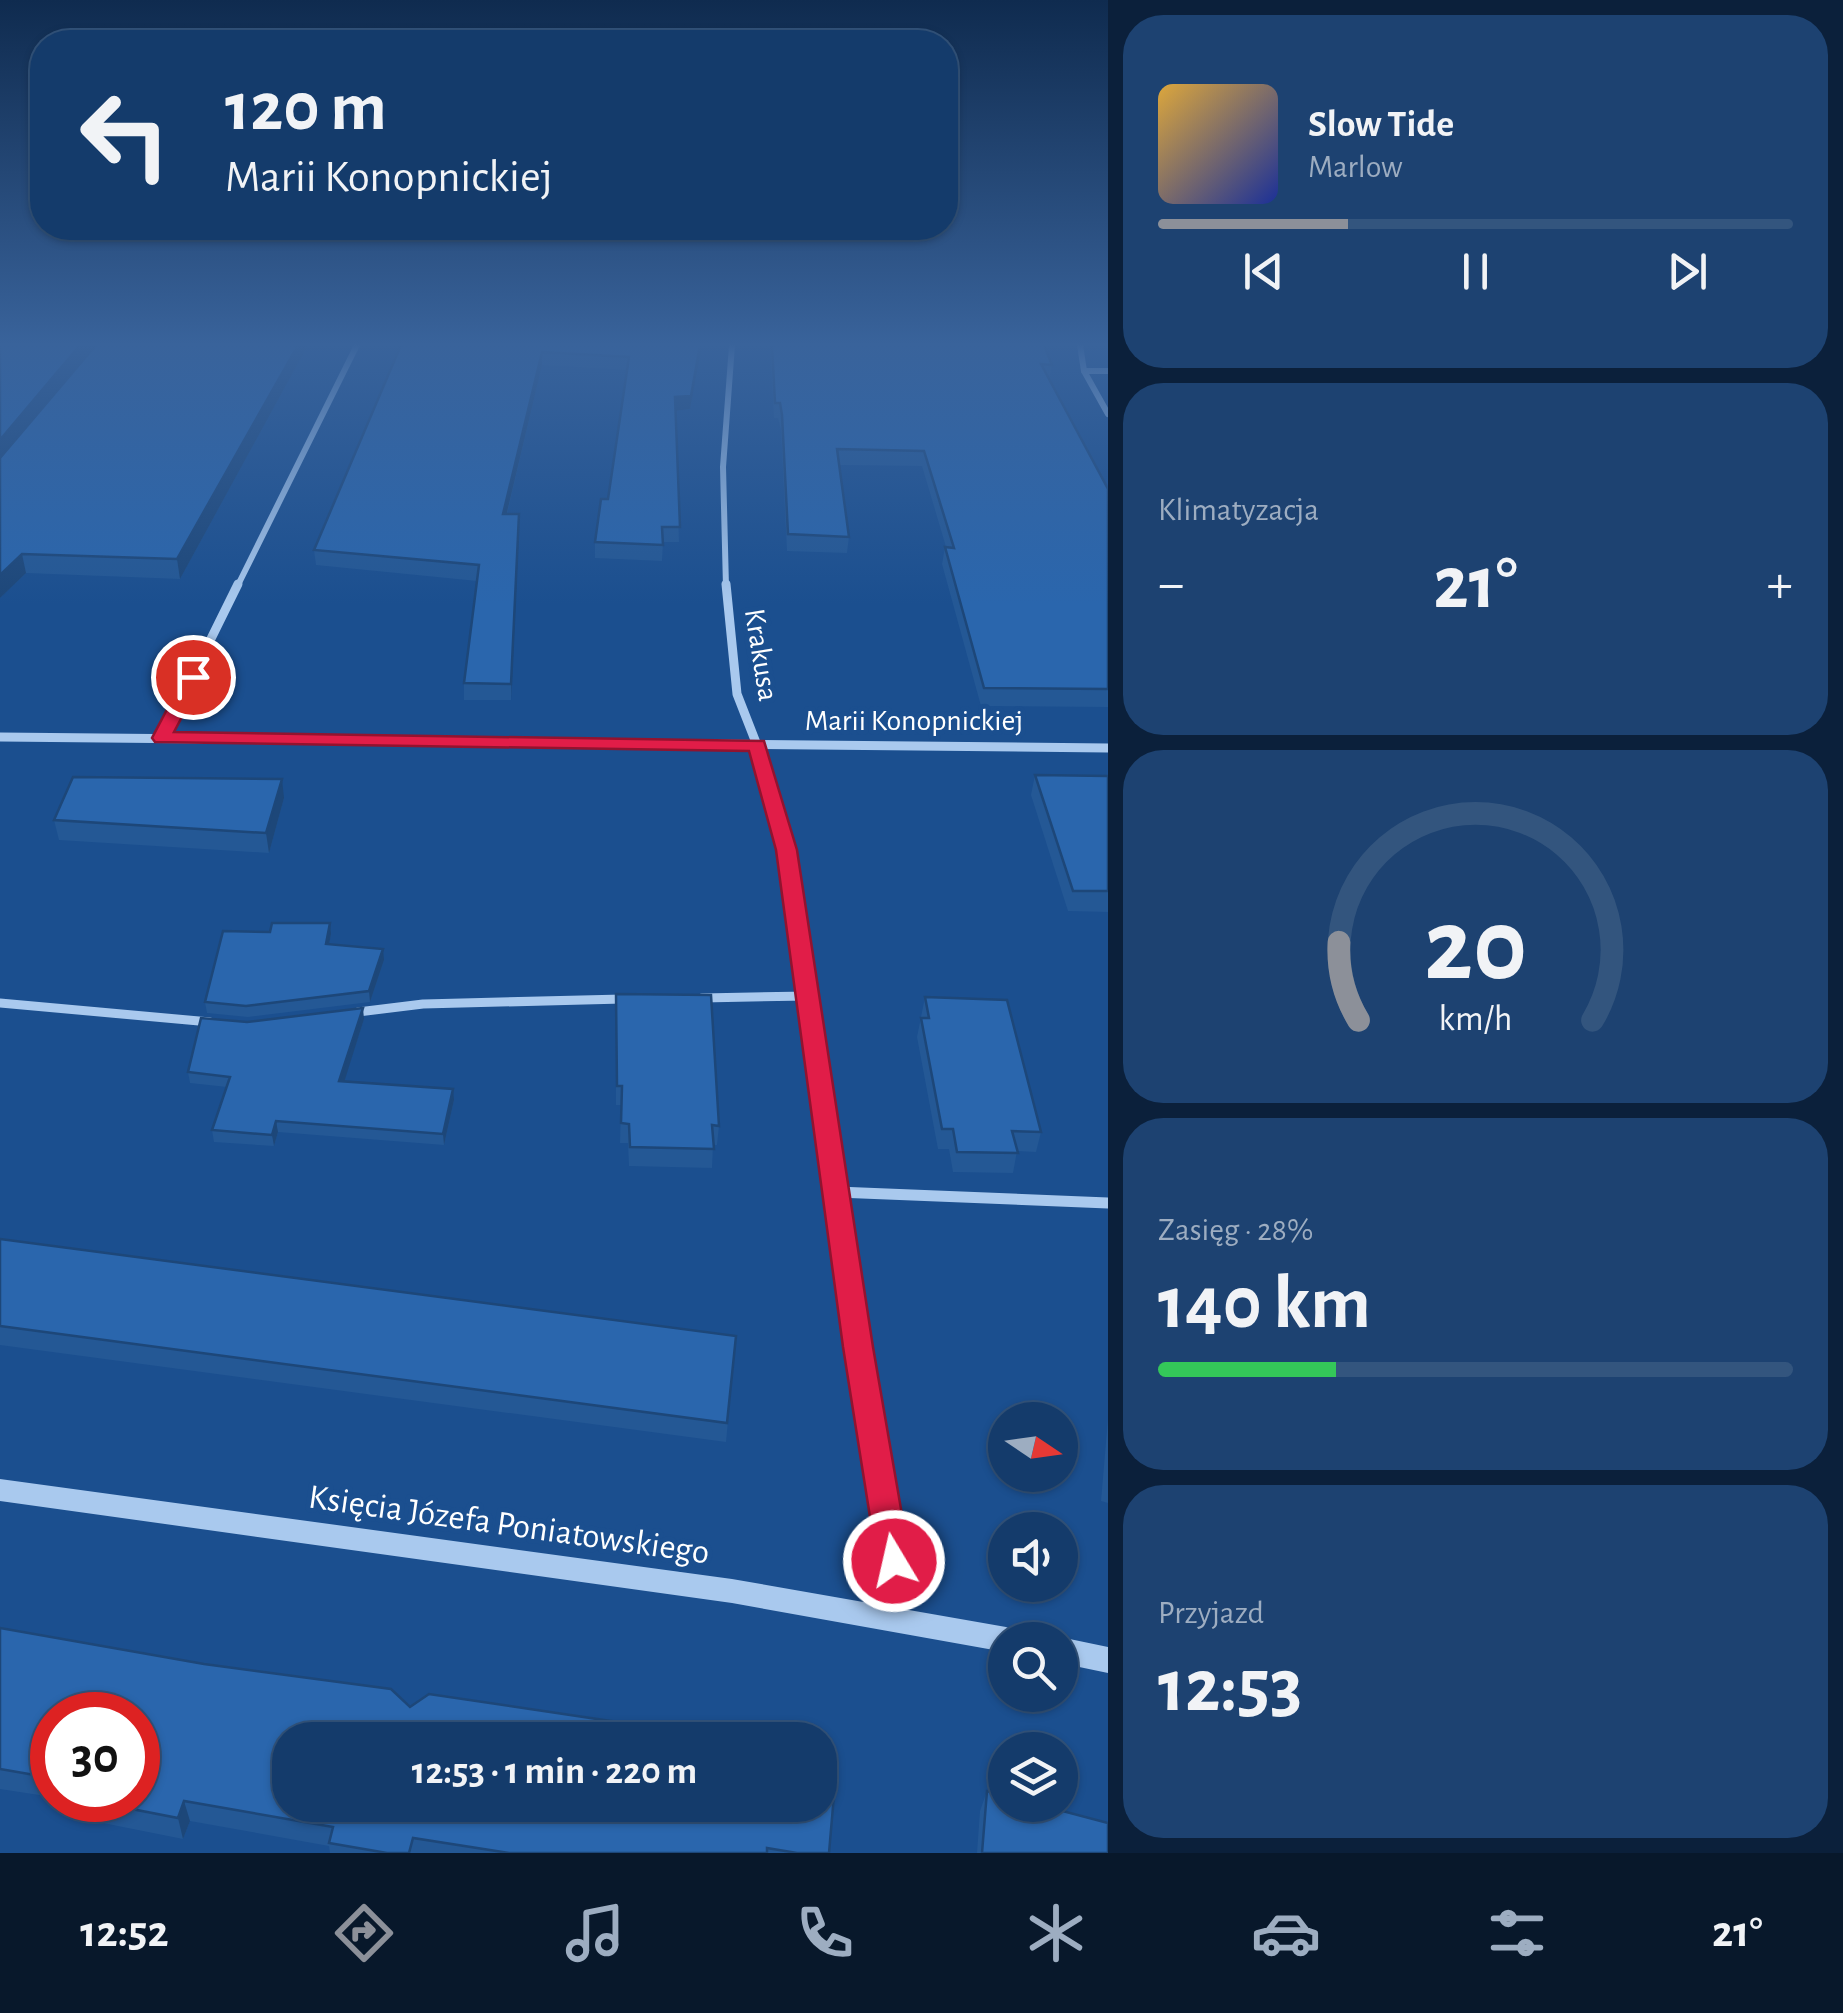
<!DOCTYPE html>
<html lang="pl">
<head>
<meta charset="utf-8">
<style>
	body { margin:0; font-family:"Alegreya Sans",sans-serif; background:#1d4271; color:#f1f3f6; height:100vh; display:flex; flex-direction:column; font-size:38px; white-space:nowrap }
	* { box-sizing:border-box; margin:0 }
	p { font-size:32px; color:#9dadc1 }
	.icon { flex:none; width:55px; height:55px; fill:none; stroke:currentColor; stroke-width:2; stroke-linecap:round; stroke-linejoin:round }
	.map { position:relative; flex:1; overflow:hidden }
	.details { display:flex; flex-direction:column; gap:15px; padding:15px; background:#0b203b; width:735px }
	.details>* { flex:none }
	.hud { position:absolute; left:30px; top:30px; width:928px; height:210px; border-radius:40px; box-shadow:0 2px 8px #0004,0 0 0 2px #33557e; background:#143b6b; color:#f1f3f6; overflow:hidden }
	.needle { width:65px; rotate:103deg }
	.buttons { position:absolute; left:988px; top:1402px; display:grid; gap:20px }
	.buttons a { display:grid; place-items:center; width:90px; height:90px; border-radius:50%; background:#143b6b; box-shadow:0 2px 8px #0004,0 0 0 2px #33557e; font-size:50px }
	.speed { position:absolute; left:30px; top:1692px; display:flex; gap:20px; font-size:50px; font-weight:700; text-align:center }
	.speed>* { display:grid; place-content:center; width:130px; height:130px; border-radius:50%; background:#143b6b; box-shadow:0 2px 8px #0004,0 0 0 2px #33557e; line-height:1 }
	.speed .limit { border:15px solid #d22; background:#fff; color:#111 }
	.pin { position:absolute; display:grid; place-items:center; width:85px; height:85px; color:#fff; margin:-42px; border:5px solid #fff; border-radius:50%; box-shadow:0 2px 10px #0007 }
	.me { position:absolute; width:110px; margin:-55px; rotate:351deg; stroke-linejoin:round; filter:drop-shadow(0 0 8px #0008) }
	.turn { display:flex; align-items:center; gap:35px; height:210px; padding:0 30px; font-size:45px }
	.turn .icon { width:130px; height:130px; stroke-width:2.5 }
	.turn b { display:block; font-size:70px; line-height:85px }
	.big { font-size:75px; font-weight:600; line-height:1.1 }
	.details .tile { flex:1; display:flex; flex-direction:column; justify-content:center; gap:15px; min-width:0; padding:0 35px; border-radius:40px; background:#1d4271 }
	.details .dial { align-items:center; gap:0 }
	.dial svg { height:260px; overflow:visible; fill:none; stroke:#33557e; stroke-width:7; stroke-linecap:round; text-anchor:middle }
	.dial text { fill:#f1f3f6; stroke:none }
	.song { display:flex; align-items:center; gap:30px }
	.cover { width:120px; height:120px; border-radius:15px; background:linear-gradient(135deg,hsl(40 70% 55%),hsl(230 70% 35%)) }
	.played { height:10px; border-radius:5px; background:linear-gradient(90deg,#8c9099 30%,#33557e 30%) }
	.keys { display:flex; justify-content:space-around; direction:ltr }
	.heat { display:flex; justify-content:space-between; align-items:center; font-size:55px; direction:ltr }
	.charge { height:15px; border-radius:8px; background:linear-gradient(90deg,#34c759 28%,#33557e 0) }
	.trip { position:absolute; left:272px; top:1722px; width:565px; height:100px; border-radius:40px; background:#143b6b; box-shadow:0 2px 8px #0004,0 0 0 2px #33557e; font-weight:600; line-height:100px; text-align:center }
	.dock { display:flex; height:160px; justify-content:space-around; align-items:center; background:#08182b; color:#9dadc1 }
	.dock .icon { width:70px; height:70px }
	.dock .active { color:#8c9099 }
	.dock b { font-size:45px; color:#f1f3f6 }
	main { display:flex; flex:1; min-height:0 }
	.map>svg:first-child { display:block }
</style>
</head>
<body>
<main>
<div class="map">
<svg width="1108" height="1853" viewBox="0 0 1108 1853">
	<rect width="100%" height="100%" fill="#1b4f8f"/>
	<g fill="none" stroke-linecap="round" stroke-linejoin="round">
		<!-- service -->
		<g stroke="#a9c9ee" stroke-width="9">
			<path d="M702,998L808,996"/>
			<path d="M0,1003L210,1022"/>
			<path d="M358,1012L423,1004L623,999"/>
		</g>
		<!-- minor-far3 -->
		<g stroke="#a9c9ee" stroke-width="6">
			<path d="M1080,345L1084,371H1108"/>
			<path d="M1084,371L1108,414"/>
			<path d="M237,587L357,345"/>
			<path d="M726,587L723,467L732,345"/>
		</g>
		<!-- minor-far2 -->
		<g stroke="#a9c9ee" stroke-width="9">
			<path d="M726,584L737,694L771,781L794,902"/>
			<path d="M0,737L1108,748"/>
			<path d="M162,738L238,584"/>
		</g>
		<!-- minor-far1 -->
		<g stroke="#a9c9ee" stroke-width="11">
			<path d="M794,899L853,1314"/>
			<path d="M837,1192L1108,1203"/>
		</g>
		<!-- minor -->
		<path stroke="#a9c9ee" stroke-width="15" d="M853,1312L894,1561L892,1616"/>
		<!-- tertiary -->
		<g fill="#a9c9ee" fill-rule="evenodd">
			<path d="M0,1479L732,1579L1006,1627L1015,1631L1019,1640H1005V1652L732,1603L0,1501Z"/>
			<path d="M1060,1637L1108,1647V1673L1060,1663V1640H1053Z"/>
		</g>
	</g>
	<!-- wall -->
	<g fill="#245895">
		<path d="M0,345H308L180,579L26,573L0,598Z"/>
		<path d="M401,345H702L690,409L675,411L679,542H663L662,561L595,558V542L608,499L627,370L542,365L507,514H519L511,700H464V683L477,581L316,565L314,550Z"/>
		<path d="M770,345H1044L1052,365L1049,379L1108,489V707L981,706L942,564L945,547H946L922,466L839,465L849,537L847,553L787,551L781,430L778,418H774Z"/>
		<path d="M1035,775L1108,776V912L1068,911L1031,795Z"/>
		<path d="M284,798L269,853L59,840L54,820Z"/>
		<path d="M331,934L329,944L384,960L370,1002L248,1017L207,1013L205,1002Z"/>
		<path d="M616,994L719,1126L717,1145H713L712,1168L629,1166L628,1143H620L621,1105H616Z"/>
		<path d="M925,997L1041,1132L1036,1152L1017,1151L1013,1173L953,1172L949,1149H938L917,1037Z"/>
		<path d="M364,1019L344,1081L454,1100L444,1145L278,1132L274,1146L214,1142L212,1130L227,1087L190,1083L188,1072L247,1022Z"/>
		<path d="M0,1239L736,1336L726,1442L0,1345Z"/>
		<path d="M1108,1419V1503L1101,1501Z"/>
		<path d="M0,1628L410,1707L617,1722L290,1740L829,1853H330L329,1846L190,1821L183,1839L103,1823L97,1805L67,1800H138L52,1715V1797L0,1789Z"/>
		<path d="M987,1791L1108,1853H977L980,1811Z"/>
	</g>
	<!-- shaded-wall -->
	<g fill="#1d4779">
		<path d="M80,345H96L0,462V440Z"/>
		<path d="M298,345H308L180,579L177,559Z"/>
		<path d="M700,345H702L690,409L674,411L675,397Z"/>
		<path d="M542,352V365L503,529V514Z"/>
		<path d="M519,514V529L511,700V684Z"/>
		<path d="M22,554L26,573L0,598V575Z"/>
		<path d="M282,779L284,798L269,853L266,833Z"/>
		<path d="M330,923L331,934L327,955L326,944Z"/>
		<path d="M383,949L384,960L370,1002L369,991Z"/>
		<path d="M363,1008L364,1019L341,1092L339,1081Z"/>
		<path d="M453,1089L454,1100L444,1145L443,1134Z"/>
		<path d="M276,1121L278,1132L274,1146L272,1135Z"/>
		<path d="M184,1801L190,1821L183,1839L178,1818Z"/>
	</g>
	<!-- building -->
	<g fill="#2a66ad" stroke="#1d4779" stroke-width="2.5">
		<path d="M0,345H80L0,440Z"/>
		<path d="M96,345H298L177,559L22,554L0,575V458Z"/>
		<path d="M401,345H700L691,396L675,397L680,527H662L663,545L595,542L601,499H608L629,357L542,352L503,514H519L511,684L464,683L479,565L314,550Z"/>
		<path d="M772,345H1044L1052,365L1041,364L1108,489V689L984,688L945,547L954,548L924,451L837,449L849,537L788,534L782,415L780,403H775Z"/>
		<path d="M1035,775L1108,776V891H1073Z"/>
		<path d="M73,777L282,779L266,833L54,820Z"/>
		<path d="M272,923H330L326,944L383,949L369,991L246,1006L205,1002L223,931L270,932Z"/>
		<path d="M616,994L711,995L719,1126L712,1125L714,1149L630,1147L629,1124L621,1123L622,1086H617Z"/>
		<path d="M925,997L1007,1000L1041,1132L1012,1131L1018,1153L957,1152L953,1129H942L921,1018H929Z"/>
		<path d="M363,1008L339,1081L453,1089L443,1134L276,1121L272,1135L212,1130L230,1077L188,1072L201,1018L247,1022Z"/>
		<path d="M0,1239L736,1336L727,1423L0,1326Z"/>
		<path d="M0,1628L204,1664L391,1689L410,1707L429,1694L617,1722L630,1740H290V1805H820V1757L837,1760L829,1853H797L767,1848V1853H509L413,1838L409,1853H387L329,1843L333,1827L184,1801L178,1818L96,1802L97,1800H138V1715H52V1778L0,1769Z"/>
		<path d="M657,1729L721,1740H642Z"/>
		<path d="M987,1791L1005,1796V1805H1040L1108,1823V1853H982Z"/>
	</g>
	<!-- sky -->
	<linearGradient id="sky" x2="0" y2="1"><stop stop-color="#0f2b4f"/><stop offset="0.57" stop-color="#39639b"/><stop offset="1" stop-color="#39639b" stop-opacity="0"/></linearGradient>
	<rect width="1108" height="604" fill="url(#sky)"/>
	<!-- route -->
	<path fill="#e11d48" stroke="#92132f" stroke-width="2.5" d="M193,671L203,677L174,732L764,741L797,850L873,1347L910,1561L906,1572L894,1576L882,1572L877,1561L843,1347L776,850L749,751L155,742L152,738L184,677Z"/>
	<g text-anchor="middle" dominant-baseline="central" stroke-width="10" stroke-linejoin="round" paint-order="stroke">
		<!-- street labels -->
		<g font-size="30" fill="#fff" stroke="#1b4f8f">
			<text transform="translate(761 655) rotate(81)">Krakusa</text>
			<text x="914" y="721">Marii Konopnickiej</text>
		</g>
		<!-- near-street labels -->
		<g font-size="35" fill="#fff" stroke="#1b4f8f">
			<text transform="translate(509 1525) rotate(8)">Księcia Józefa Poniatowskiego</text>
		</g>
	</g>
</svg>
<div class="buttons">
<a><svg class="needle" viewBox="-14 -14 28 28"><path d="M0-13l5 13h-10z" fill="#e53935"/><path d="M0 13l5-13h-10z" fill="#9dadc1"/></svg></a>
<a><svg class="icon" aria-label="sound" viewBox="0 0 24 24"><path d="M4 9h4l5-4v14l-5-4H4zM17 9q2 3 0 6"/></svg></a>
<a><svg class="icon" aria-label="search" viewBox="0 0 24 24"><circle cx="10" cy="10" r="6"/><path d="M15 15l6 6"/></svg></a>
<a><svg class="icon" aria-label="layers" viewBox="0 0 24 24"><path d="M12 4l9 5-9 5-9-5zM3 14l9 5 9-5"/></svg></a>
</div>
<div class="speed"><div class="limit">30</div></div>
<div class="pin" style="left:193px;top:677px;background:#d93025"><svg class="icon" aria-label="arrive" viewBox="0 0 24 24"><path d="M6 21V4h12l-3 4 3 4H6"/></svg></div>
<svg class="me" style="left:894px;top:1561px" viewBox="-20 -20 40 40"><circle r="17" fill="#e11d48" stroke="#fff" stroke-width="3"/><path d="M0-11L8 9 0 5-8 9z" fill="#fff"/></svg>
<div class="trip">12:53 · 1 min · 220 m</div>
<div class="hud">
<div class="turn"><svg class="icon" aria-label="left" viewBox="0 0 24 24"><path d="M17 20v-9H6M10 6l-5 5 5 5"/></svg><div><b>120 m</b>Marii Konopnickiej</div></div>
</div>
</div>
<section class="details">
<div class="tile">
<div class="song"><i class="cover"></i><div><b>Slow Tide</b><p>Marlow</p></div></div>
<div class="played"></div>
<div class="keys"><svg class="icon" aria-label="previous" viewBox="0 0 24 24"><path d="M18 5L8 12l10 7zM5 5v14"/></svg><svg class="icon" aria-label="pause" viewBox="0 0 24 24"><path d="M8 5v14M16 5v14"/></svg><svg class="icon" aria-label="next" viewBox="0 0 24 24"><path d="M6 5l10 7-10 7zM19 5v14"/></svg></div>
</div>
<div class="tile"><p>Klimatyzacja</p>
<div class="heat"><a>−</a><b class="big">21°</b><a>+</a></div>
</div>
<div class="tile dial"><svg viewBox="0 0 100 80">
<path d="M14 69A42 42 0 1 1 86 69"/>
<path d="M14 69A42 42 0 0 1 8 45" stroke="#8c9099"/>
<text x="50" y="56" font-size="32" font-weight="700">20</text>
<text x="50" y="72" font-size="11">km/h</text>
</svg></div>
<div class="tile"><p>Zasięg · 28%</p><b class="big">140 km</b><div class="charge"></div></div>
<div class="tile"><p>Przyjazd</p><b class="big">12:53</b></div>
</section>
</main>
<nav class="dock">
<b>12:52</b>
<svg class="icon active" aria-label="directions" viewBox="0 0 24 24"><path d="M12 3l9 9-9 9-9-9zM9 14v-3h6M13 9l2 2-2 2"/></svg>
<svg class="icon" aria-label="music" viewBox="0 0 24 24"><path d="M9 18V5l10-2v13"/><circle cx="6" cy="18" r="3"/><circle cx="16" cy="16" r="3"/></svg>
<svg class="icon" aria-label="phone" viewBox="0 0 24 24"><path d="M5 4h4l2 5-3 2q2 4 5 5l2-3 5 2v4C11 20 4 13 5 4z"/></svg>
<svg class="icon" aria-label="climate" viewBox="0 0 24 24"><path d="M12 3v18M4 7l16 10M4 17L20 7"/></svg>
<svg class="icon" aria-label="car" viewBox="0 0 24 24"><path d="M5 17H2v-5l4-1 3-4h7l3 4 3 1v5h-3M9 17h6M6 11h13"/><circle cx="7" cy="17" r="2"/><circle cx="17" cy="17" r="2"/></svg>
<svg class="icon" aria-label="filters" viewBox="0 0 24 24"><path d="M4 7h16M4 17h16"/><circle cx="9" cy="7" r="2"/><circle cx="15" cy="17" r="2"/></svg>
<b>21°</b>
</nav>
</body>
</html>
